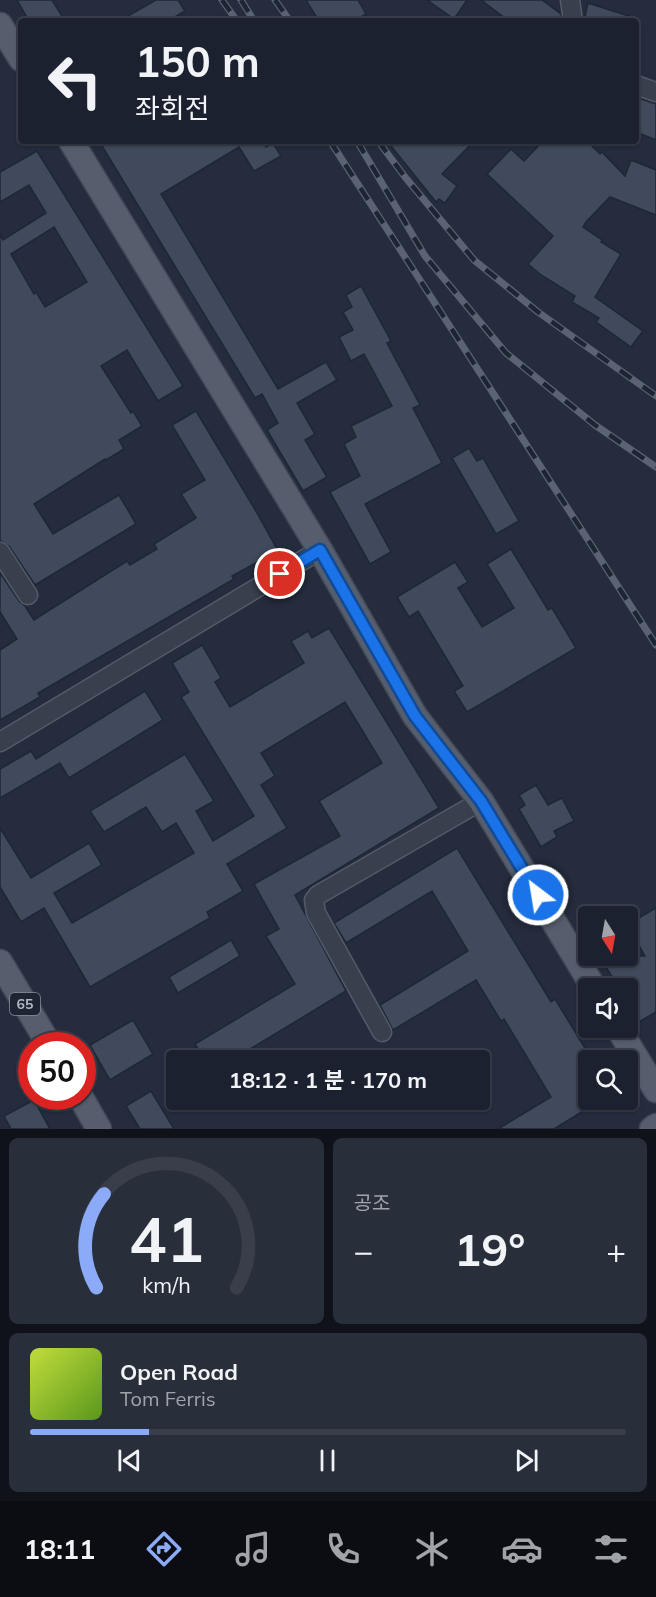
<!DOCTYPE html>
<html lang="ko">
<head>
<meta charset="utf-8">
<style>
	body { margin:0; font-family:Mulish,"Noto Sans KR",sans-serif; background:#282e3a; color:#f1f3f6; height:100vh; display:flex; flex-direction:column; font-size:22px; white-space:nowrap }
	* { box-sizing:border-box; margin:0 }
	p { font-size:20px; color:#a0a3aa }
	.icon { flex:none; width:33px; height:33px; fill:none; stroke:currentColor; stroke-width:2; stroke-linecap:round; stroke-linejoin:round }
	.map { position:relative; height:1129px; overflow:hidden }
	.sheet { display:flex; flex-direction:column; gap:9px; padding:9px; background:#0f1219; flex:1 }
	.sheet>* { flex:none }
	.hud { position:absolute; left:18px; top:18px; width:621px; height:126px; border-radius:6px; box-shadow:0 2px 4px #0004,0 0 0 2px #393e4a; background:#1b212e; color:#f1f3f6; overflow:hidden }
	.needle { width:39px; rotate:169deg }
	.buttons { position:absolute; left:578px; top:906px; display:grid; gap:12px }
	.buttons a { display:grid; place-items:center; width:60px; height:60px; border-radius:6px; background:#1b212e; box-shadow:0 2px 4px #0004,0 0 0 2px #393e4a; font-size:30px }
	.speed { position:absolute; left:18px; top:1032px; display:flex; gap:12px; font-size:30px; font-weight:700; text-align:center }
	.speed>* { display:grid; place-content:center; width:78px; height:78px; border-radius:50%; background:#1b212e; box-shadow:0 2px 4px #0004,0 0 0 2px #393e4a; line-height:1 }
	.speed .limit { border:9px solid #d22; background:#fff; color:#111 }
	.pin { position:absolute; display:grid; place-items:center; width:51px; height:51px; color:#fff; margin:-26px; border:3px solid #fff; border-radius:50%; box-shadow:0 2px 6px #0007 }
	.me { position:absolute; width:66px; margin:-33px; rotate:329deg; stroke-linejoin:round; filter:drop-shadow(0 0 4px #0008) }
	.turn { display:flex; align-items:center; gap:21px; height:126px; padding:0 18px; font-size:27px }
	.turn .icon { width:78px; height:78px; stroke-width:2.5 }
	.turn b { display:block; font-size:42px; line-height:51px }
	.big { font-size:45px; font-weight:700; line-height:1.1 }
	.sheet .card { flex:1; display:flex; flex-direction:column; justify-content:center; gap:9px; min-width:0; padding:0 21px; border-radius:9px; background:#282e3a }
	.sheet .dial { align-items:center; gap:0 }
	.dial svg { height:156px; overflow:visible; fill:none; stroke:#393e4a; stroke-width:7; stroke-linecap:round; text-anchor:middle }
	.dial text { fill:#f1f3f6; stroke:none }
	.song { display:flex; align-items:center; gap:18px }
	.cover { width:72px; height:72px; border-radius:9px; background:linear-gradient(135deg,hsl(70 70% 55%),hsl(90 70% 35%)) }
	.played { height:6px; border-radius:3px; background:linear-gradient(90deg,#8baaf7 20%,#393e4a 20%) }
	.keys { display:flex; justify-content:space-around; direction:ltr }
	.heat { display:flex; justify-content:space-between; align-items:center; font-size:33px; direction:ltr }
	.sheet .tiles { flex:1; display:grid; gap:9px; grid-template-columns:1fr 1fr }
	.card:last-child { grid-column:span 2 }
	.trip { position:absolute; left:166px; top:1050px; width:324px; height:60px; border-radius:6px; background:#1b212e; box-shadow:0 2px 4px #0004,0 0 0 2px #393e4a; font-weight:700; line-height:60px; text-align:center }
	.tabs { display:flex; height:96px; justify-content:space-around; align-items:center; background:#0b0d12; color:#a0a3aa }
	.tabs .icon { width:42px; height:42px }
	.tabs .active { color:#8baaf7 }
	.tabs b { font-size:27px; color:#f1f3f6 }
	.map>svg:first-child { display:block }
</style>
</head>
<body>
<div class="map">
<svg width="656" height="1129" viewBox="0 0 656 1129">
	<rect width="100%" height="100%" fill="#242c3d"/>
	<!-- building -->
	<g fill="#404a5c" stroke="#1f2634" stroke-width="1.5" fill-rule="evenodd">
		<path d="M17,0H52L65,21H29Z"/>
		<path d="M156,0H178L185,11L168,21H119Z"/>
		<path d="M306,0H358L366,14L354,21H319Z"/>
		<path d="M427,0H467L454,19Z"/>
		<path d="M481,0H542L561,14L562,21H509Z"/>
		<path d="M588,3L635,18V21H584Z"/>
		<path d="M636,97L656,104V140L636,132Z"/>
		<path d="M99,141H263L266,147L273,143L281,156L254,171L239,147L161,194L278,389L326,362L337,380L297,403L315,434L305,440L327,477L303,491L267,430L278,423L262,394L255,398Z"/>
		<path d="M387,141H474L442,174L457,186L445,203L439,199L436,202Z"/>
		<path d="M543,141H582L590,144L600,154L602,152L625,176L631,160L656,170V215L610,197L586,222L583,227L602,240L601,242L621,254L595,297L643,331L631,347L596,322L599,318L572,302L575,296L541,275L528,264L553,236L487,174L511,149L524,161Z"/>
		<path d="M37,151L183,386L158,401L127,350L101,366L131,413L133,411L142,426L119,440L124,449L106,460L105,459L34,504L53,534L119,495L136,524L35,585L9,546L0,541V234L3,240L46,213L29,185L0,202V172ZM54,227L87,282L45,307L36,292L34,294L11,254Z"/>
		<path d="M361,286L391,341L387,343L420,405L413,408L442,463L365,504L391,552L370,564L330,492L360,476L344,444L356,437L351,426L392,406L364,354L351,361L339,337L353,330L343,312L352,307L346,295Z"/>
		<path d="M196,411L257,513L278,551L232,576L234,579L38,693L40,697L0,720V650L17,639L0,612V573L19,601L25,606L34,620L127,561L130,565L157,549L154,544L196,518L181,494L205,480L172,425Z"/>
		<path d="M469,448L477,461L483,458L519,521L496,534L452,458Z"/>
		<path d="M511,549L548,610L552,608L576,648L467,712L454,691L463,686L418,611L409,617L397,597L455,562L468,582L458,588L482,627L514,608L487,564Z"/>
		<path d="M329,628L439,808L295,895L346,991L232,1060H205L195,1044L295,984L266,936L279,929L254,884L340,836L319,801L382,763L345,702L261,753L275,776L261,785L287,828L227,864L243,891L207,912L210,918L90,987L44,908L21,922L0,887V828L31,878L89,843L102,865L54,893L72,923L194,853L176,823L162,832L146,807L104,832L90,811L185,754L214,801L196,811L213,841L254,816L181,697L189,692L172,663L202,645L221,678L215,682L230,707L304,663L291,641L308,631L312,638Z"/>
		<path d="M145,691L163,720L69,778L60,763L0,798V769L31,751L36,759Z"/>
		<path d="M536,785L548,805L562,798L574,821L554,831L557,837L541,847L519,809L525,805L519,795Z"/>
		<path d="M457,848L551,1002L555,999L588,1053V1108L554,1129H498L551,1097L504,1019L501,1021L476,980L393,1030L380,1005L468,951L432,891L346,943L334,923Z"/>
		<path d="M656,908V1012L639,1022L627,1002V988H619L599,956H645L627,925Z"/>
		<path d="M231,940L240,956L178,993L169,977Z"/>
		<path d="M133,1020L153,1054L110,1080L90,1045Z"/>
		<path d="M151,1091L174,1129H140L126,1106Z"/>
		<path d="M34,1100L50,1129H11L4,1116Z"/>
	</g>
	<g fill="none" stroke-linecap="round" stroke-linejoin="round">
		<!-- minor casing -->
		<g stroke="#535a68" stroke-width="21">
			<g id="minor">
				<path d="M570,0L573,21"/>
				<path d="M636,85L656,92"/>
				<path d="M0,552L28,595"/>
				<path d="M0,742L320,550"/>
				<path d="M382,1032L316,913L314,900L318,895L481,801"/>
			</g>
		</g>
		<!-- major casing -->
		<g stroke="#414856" stroke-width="27">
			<g id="major">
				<path d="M0,25L21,59"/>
				<path d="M71,141L320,550L415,716L481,801L594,988"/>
				<path d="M0,962L50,1046"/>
				<path d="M618,1028L656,1090"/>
				<path d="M80,1096L99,1129"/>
				<path d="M652,1129L656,1126"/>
			</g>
		</g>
		<!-- minor -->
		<use href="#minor" stroke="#383f4d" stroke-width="18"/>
		<!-- major -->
		<use href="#major" stroke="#565e6d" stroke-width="24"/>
		<!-- rail casing -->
		<g stroke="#5a6274" stroke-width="7">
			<g id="rail">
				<path d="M222,0L237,21"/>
				<path d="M241,0L254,21"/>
				<path d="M275,0L290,21"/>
				<path d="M330,141L656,645"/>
				<path d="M357,141L425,256L506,353L595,425L656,467"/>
				<path d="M378,141L405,177L474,260L538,312L656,396"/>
			</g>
		</g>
		<!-- rail -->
		<use href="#rail" stroke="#1d2432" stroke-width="4.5" stroke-dasharray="14" stroke-linecap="butt"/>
	</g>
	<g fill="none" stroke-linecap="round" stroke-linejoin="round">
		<!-- route casing -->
		<g stroke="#114b97" stroke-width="15">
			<path id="route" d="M280,574L320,550L415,716L481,801L538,895"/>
		</g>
		<!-- route -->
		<use href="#route" stroke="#1a73e8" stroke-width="10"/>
	</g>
	<g text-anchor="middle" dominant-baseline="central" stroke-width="6" stroke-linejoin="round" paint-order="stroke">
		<!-- shield labels -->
		<rect fill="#1d2432" stroke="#878d9b" stroke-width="1.5" x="10" y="993" width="30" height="22" rx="4.5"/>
		<g font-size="14" font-weight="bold" fill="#b4bac8">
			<text x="25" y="1004">65</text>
		</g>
	</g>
</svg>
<div class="buttons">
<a><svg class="needle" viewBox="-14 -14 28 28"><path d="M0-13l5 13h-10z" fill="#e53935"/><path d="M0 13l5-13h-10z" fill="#a0a3aa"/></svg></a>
<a><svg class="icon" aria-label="sound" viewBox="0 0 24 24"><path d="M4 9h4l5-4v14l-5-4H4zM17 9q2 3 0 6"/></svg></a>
<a><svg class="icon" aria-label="search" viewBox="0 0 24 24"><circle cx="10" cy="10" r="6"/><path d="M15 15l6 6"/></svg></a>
</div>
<div class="speed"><div class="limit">50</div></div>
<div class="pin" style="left:280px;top:574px;background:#d93025"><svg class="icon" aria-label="arrive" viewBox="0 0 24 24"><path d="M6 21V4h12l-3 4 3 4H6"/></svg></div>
<svg class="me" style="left:538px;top:895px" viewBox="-20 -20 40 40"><circle r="17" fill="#1a73e8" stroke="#fff" stroke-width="3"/><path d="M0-11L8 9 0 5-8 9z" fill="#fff"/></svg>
<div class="trip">18:12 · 1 분 · 170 m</div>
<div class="hud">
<div class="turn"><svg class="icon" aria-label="left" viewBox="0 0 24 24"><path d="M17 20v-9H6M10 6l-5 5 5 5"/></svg><div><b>150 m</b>좌회전</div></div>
</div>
</div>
<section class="sheet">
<div class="tiles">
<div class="card dial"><svg viewBox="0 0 100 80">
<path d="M14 69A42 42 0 1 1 86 69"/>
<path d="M14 69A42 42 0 0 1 18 21" stroke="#8baaf7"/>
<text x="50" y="56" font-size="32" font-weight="700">41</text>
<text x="50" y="72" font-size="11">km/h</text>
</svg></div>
<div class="card"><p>공조</p>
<div class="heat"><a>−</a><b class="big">19°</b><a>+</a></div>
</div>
<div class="card">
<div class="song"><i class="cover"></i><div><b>Open Road</b><p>Tom Ferris</p></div></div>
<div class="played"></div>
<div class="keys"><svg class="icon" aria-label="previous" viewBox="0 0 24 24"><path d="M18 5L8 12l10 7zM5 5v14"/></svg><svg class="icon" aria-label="pause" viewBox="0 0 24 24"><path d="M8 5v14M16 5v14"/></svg><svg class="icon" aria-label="next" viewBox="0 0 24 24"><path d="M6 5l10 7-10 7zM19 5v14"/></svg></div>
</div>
</div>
</section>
<nav class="tabs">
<b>18:11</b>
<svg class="icon active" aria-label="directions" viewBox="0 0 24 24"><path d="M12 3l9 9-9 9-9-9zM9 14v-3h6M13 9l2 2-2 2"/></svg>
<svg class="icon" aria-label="music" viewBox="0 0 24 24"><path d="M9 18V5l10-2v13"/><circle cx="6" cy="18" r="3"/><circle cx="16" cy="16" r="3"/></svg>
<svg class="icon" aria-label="phone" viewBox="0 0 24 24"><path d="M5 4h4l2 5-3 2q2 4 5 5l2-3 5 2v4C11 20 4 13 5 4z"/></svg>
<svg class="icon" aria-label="climate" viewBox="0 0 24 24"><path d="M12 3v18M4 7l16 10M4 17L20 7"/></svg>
<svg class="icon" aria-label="car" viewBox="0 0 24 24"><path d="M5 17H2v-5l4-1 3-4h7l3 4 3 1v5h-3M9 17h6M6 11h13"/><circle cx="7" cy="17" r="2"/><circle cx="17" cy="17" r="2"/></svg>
<svg class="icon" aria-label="filters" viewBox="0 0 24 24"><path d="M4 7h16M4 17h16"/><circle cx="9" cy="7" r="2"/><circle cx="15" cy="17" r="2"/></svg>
</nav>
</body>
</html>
